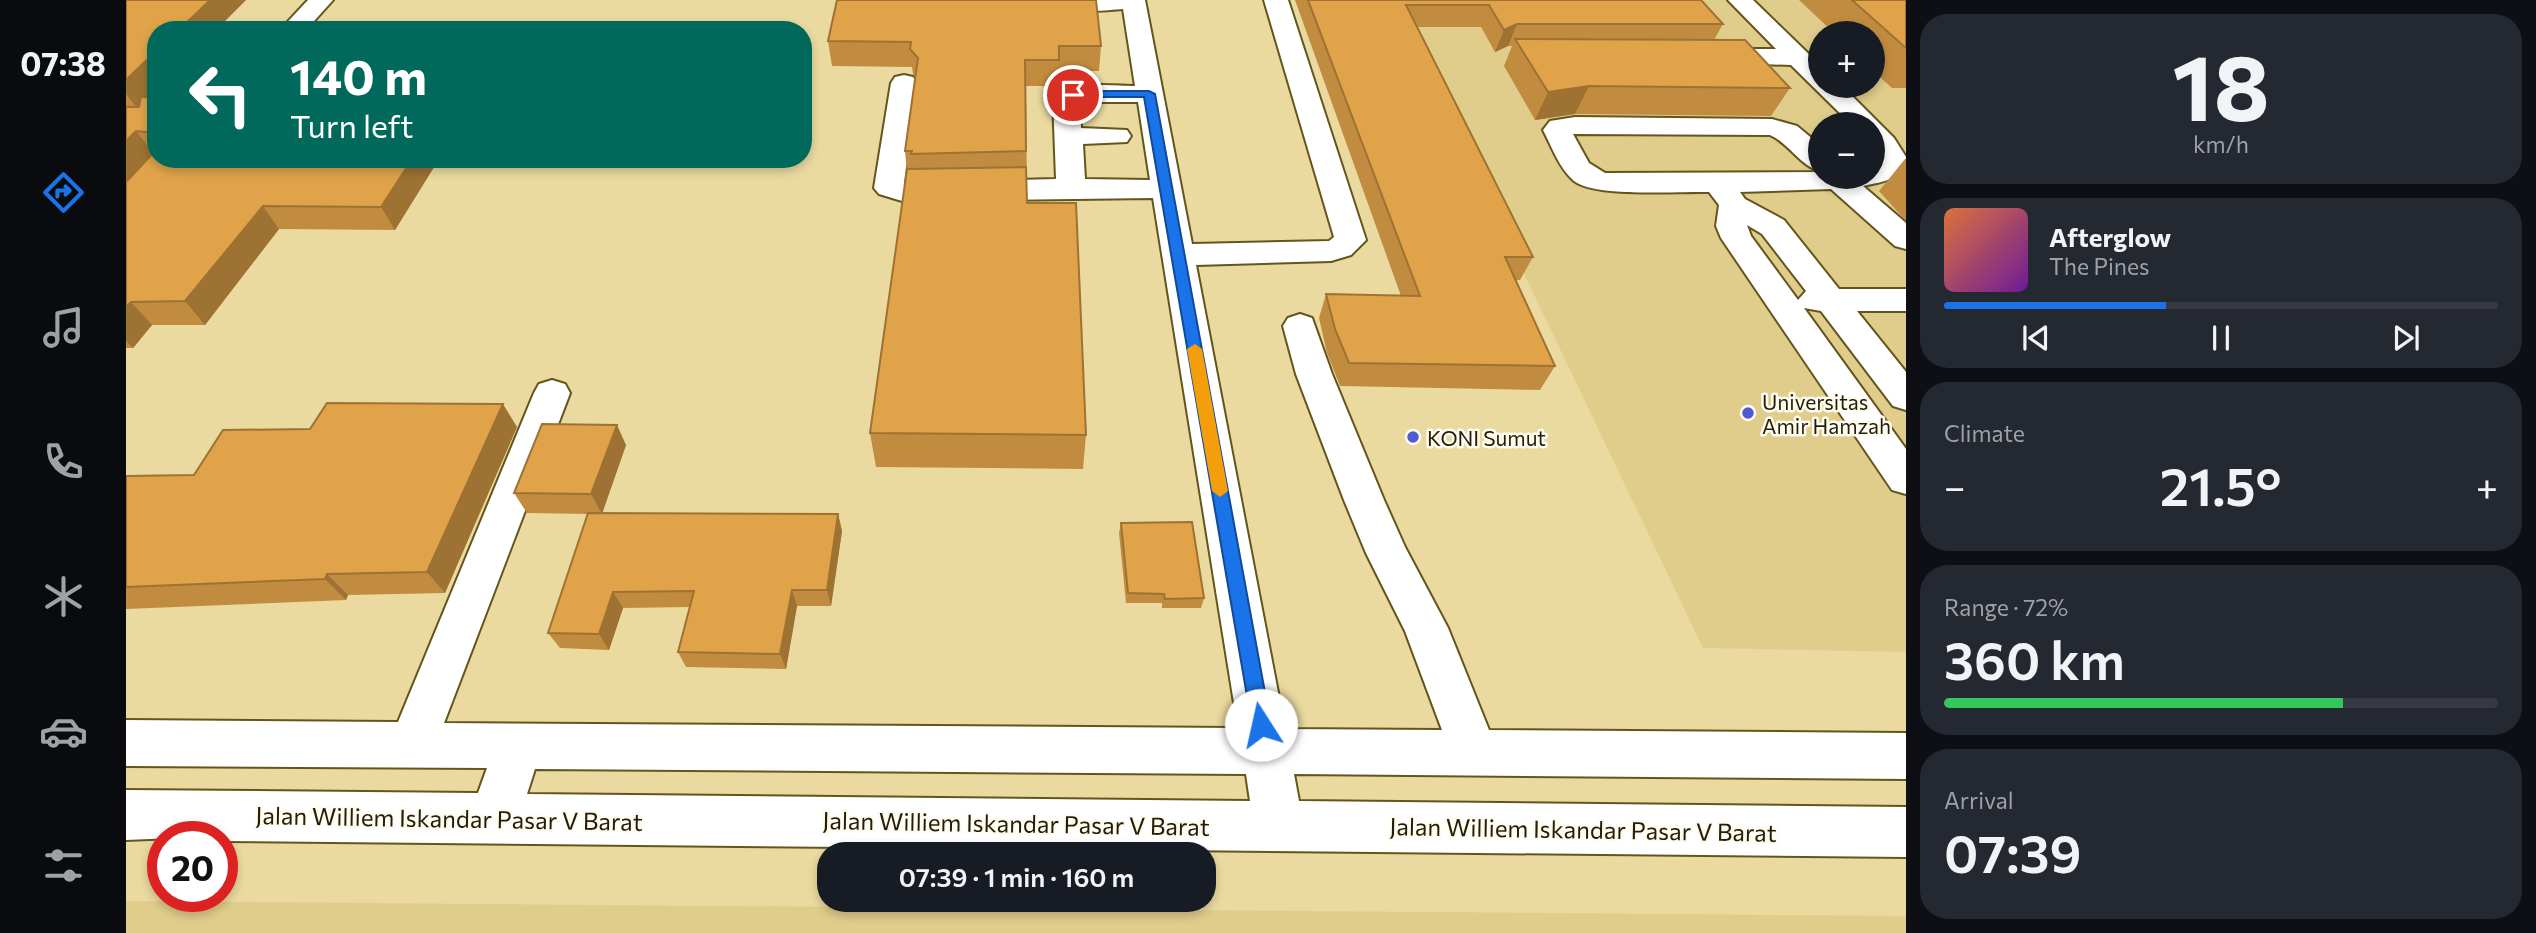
<!DOCTYPE html>
<html lang="en">
<head>
<meta charset="utf-8">
<style>
	body { margin:0; font-family:Commissioner,sans-serif; background:#242831; color:#f1f3f6; height:100vh; display:flex; flex-direction:column; font-size:26px; white-space:nowrap }
	* { box-sizing:border-box; margin:0 }
	p { font-size:23px; color:#9ea1a6 }
	.icon { flex:none; width:38px; height:38px; fill:none; stroke:currentColor; stroke-width:2; stroke-linecap:round; stroke-linejoin:round }
	.map { position:relative; flex:1; overflow:hidden }
	.drawer { display:flex; flex-direction:column; gap:14px; padding:14px; background:#0d0f14; width:630px }
	.drawer>* { flex:none }
	.banner { position:absolute; left:21px; top:21px; width:665px; height:147px; border-radius:28px; box-shadow:0 4px 10px #0003; background:#00695c; color:#fff; overflow:hidden }
	.fabs { position:absolute; left:1682px; top:21px; display:grid; gap:14px }
	.fabs a { display:grid; place-items:center; width:77px; height:77px; border-radius:50%; background:#171b24; box-shadow:0 4px 10px #0003; font-size:35px }
	.speed { position:absolute; left:21px; top:821px; display:flex; gap:14px; font-size:35px; font-weight:700; text-align:center }
	.speed>* { display:grid; place-content:center; width:91px; height:91px; border-radius:50%; background:#171b24; box-shadow:0 4px 10px #0003; line-height:1 }
	.speed .limit { border:10px solid #d22; background:#fff; color:#111 }
	.pin { position:absolute; display:grid; place-items:center; width:60px; height:60px; color:#fff; margin:-30px; border:4px solid #fff; border-radius:50%; box-shadow:0 2px 7px #0007 }
	.me { position:absolute; width:77px; margin:-38px; rotate:350deg; stroke-linejoin:round; filter:drop-shadow(0 0 5px #0008) }
	.turn { display:flex; align-items:center; gap:24px; height:147px; padding:0 28px; font-size:32px }
	.turn .icon { width:91px; height:91px; stroke-width:2.5 }
	.turn b { display:block; font-size:49px; line-height:60px }
	.big { font-size:52px; font-weight:600; line-height:1.1 }
	.drawer .widget { flex:1; display:flex; flex-direction:column; justify-content:center; gap:10px; min-width:0; padding:0 24px; border-radius:28px; background:#242831 }
	.drawer .dial { align-items:center; gap:0 }
	.dial b { font-size:91px; line-height:1 }
	.song { display:flex; align-items:center; gap:21px }
	.cover { width:84px; height:84px; border-radius:10px; background:linear-gradient(135deg,hsl(20 70% 55%),hsl(280 70% 35%)) }
	.played { height:7px; border-radius:4px; background:linear-gradient(90deg,#1a73e8 40%,#363941 40%) }
	.keys { display:flex; justify-content:space-around; direction:ltr }
	.heat { display:flex; justify-content:space-between; align-items:center; font-size:38px; direction:ltr }
	.charge { height:10px; border-radius:5px; background:linear-gradient(90deg,#34c759 72%,#363941 0) }
	.trip { position:absolute; left:691px; top:842px; width:399px; height:70px; border-radius:28px; background:#171b24; box-shadow:0 4px 10px #0003; font-weight:600; line-height:70px; text-align:center }
	main { display:flex; flex:1; min-height:0 }
	.tab-bar { display:flex; flex-direction:column; width:126px; justify-content:space-around; align-items:center; background:#090b0e; color:#9ea1a6 }
	.tab-bar .icon { width:49px; height:49px }
	.tab-bar .on { color:#1a73e8 }
	.tab-bar b { font-size:32px; color:#f1f3f6 }
	.map>svg:first-child { display:block }
</style>
</head>
<body>
<main>
<nav class="tab-bar">
<b>07:38</b>
<svg class="icon on" aria-label="directions" viewBox="0 0 24 24"><path d="M12 3l9 9-9 9-9-9zM9 14v-3h6M13 9l2 2-2 2"/></svg>
<svg class="icon" aria-label="music" viewBox="0 0 24 24"><path d="M9 18V5l10-2v13"/><circle cx="6" cy="18" r="3"/><circle cx="16" cy="16" r="3"/></svg>
<svg class="icon" aria-label="phone" viewBox="0 0 24 24"><path d="M5 4h4l2 5-3 2q2 4 5 5l2-3 5 2v4C11 20 4 13 5 4z"/></svg>
<svg class="icon" aria-label="climate" viewBox="0 0 24 24"><path d="M12 3v18M4 7l16 10M4 17L20 7"/></svg>
<svg class="icon" aria-label="car" viewBox="0 0 24 24"><path d="M5 17H2v-5l4-1 3-4h7l3 4 3 1v5h-3M9 17h6M6 11h13"/><circle cx="7" cy="17" r="2"/><circle cx="17" cy="17" r="2"/></svg>
<svg class="icon" aria-label="filters" viewBox="0 0 24 24"><path d="M4 7h16M4 17h16"/><circle cx="9" cy="7" r="2"/><circle cx="15" cy="17" r="2"/></svg>
</nav>
<div class="map">
<svg width="1780" height="933" viewBox="0 0 1780 933">
	<rect width="100%" height="100%" fill="#eadaa0"/>
	<!-- built -->
	<g fill="#e0cd8b" fill-rule="evenodd">
		<path d="M1267,0H1780V652L1577,648ZM1694,33H1746V86H1694ZM1694,124H1746V177H1694Z"/>
		<path d="M0,901L1780,916V933H0Z"/>
	</g>
	<g fill="none" stroke-linecap="round" stroke-linejoin="round">
		<!-- minor casing -->
		<g stroke="#64551c" stroke-width="4">
			<g id="minor">
				<path d="M182,0H207L180,30H154Z"/>
				<path d="M935,0H1019L1066,244L1203,241L1208,237L1138,0H1162L1240,240L1225,255L1205,261L1070,265L1159,729L1316,730L1279,631L1240,553L1218,500L1170,374L1157,326L1162,318L1174,314L1186,318L1206,374L1258,500L1279,547L1322,628L1363,730L1780,733V779L1168,774L1173,801L1780,807V857L96,841V836L0,840V790L352,793L361,768L0,766V720L272,722L408,393L413,384L426,380L439,384L444,393L318,723L1112,728L1027,198L776,201L753,194L748,188L765,83L769,77L778,75L787,77L791,83L778,183L930,179L927,98C939,80 988,86 1009,86L997,9C979,10 946,16 935,0ZM954,102H1012L1024,180L959,179L957,144L1001,142L1005,136L1001,130L955,128ZM409,769L1120,774L1124,801L401,794Z"/>
				<path d="M1602,0H1627L1694,65V86H1716L1768,138L1780,157C1780,180 1754,182 1737,186L1780,223V249L1769,246L1705,189L1614,192L1619,199L1658,220L1713,289H1780V311H1731L1780,372V410L1767,406L1695,311L1678,308L1780,449V494L1766,490L1595,238L1590,226L1593,205L1583,192C1553,191 1470,198 1448,181C1433,168 1426,147 1417,130L1424,121L1449,117L1646,119L1671,126L1694,145V171C1674,166 1664,144 1644,135L1447,134L1463,163L1479,173L1694,172V177H1746V166L1751,163L1746,148V124H1725L1665,65L1574,62L1570,57L1574,52L1583,49H1650ZM1621,225L1636,234L1680,291L1672,300L1625,236Z"/>
			</g>
		</g>
		<!-- minor -->
		<use href="#minor" fill="#fff" fill-rule="evenodd"/>
	</g>
	<!-- wall -->
	<g fill="#c18c3f">
		<path d="M0,0H120L22,97L30,98V159H313L269,230L153,229L79,325H26L7,348H0Z"/>
		<path d="M1169,0H1575L1597,24L1588,40L1664,88L1645,116L1449,114L1409,120L1378,66L1386,46H1382L1369,52L1355,27H1291L1407,257L1394,280H1390L1429,366L1414,390L1214,386L1201,353L1193,318L1200,294L1275,296Z"/>
		<path d="M1673,0H1780V88H1766L1746,70V33H1708Z"/>
		<path d="M702,41L975,46L973,71H933L932,86H900L901,203L960,435L957,469L750,467L744,433L781,172L779,151L789,77L787,74L786,67L706,66Z"/>
		<path d="M1779,159H1780V221L1753,191Z"/>
		<path d="M391,427L319,593L222,595L220,600L0,609V476L68,475Z"/>
		<path d="M500,445L476,513L712,514L716,531L705,606H671L660,669L560,667L552,652L564,607L497,608L483,650L434,648L422,633L462,514L401,513L388,493Z"/>
		<path d="M995,523L1078,598L1075,608H1036V603H1000L993,533Z"/>
	</g>
	<!-- shaded-wall -->
	<g fill="#9d7233">
		<path d="M84,0H120L90,30H53Z"/>
		<path d="M315,22L319,30H310Z"/>
		<path d="M1391,24L1382,46L1369,52L1378,30Z"/>
		<path d="M30,51V90L11,108L0,94V80Z"/>
		<path d="M1463,86L1449,114L1409,120L1422,92Z"/>
		<path d="M10,131L28,154L0,183V141Z"/>
		<path d="M286,159H313L269,230L255,207Z"/>
		<path d="M137,206L153,229L79,325L59,301Z"/>
		<path d="M5,302L26,325L7,348L0,341V307Z"/>
		<path d="M377,404L391,427L319,593L301,572Z"/>
		<path d="M491,425L500,445L476,514L465,494Z"/>
		<path d="M712,514L716,531L705,606L701,590Z"/>
		<path d="M201,574L222,595L220,600L199,579Z"/>
		<path d="M666,590L671,606L660,669L654,654Z"/>
		<path d="M487,592L497,608L483,650L473,634Z"/>
	</g>
	<!-- building -->
	<g fill="#e0a349" stroke="#9d7233" stroke-width="2">
		<path d="M0,0H84L53,30H30V51L0,80Z"/>
		<path d="M711,0H970L975,46H933V60H899L900,151L785,154L786,151H779L792,58L784,49L785,42L702,41Z"/>
		<path d="M1182,0H1575L1597,24H1391L1378,30L1363,5H1280L1407,257H1379L1429,366L1223,363L1209,329L1200,294L1294,296Z"/>
		<path d="M1726,0H1780V48Z"/>
		<path d="M315,22L310,30H185L191,23Z"/>
		<path d="M1389,39L1619,40L1664,88L1463,86L1422,92Z"/>
		<path d="M15,97L30,98V133L10,131L0,141V107H13Z"/>
		<path d="M30,150V159H286L255,207L137,206L59,301L5,302L0,307V182Z"/>
		<path d="M900,167L901,203H950L960,435L744,433L781,169Z"/>
		<path d="M201,403L377,404L301,572L201,574L199,579L0,587V476L68,475L97,430L184,429Z"/>
		<path d="M416,424L491,425L465,494L388,493Z"/>
		<path d="M462,513L712,514L701,590H666L654,654L552,652L568,591L487,592L473,634L422,633Z"/>
		<path d="M1066,522L1078,598L1039,599L1038,594L1002,593L995,523Z"/>
	</g>
	<!-- route -->
	<path fill="#1a73e8" stroke="#114b97" stroke-width="2" d="M947,91H1023L1029,94L1145,725L1142,731L1135,734L1128,731L1126,725L1018,97H943V92Z"/>
	<!-- slow -->
	<path fill="#f59e0b" d="M1069,344L1076,349L1102,491L1094,497L1086,491L1061,349Z"/>
	<!-- markers -->
	<g fill="#4f5bd0" stroke="#fefbf0" stroke-width="2.5">
		<circle cx="1622" cy="413" r="7"/>
		<circle cx="1287" cy="437" r="7"/>
	</g>
	<g text-anchor="middle" dominant-baseline="central" stroke-width="5" stroke-linejoin="round" paint-order="stroke">
		<!-- poi labels -->
		<g font-size="21" fill="#251e07" stroke="#fefbf0" text-anchor="start">
			<text x="1636" y="401">Universitas<tspan x="1636" dy="24">Amir Hamzah</tspan></text>
			<text x="1301" y="437">KONI Sumut</text>
		</g>
		<!-- near-street labels -->
		<g font-size="24" fill="#251e07" stroke="#fefbf0">
			<text transform="translate(323 818) rotate(1)">Jalan Williem Iskandar Pasar V Barat</text>
			<text transform="translate(890 823) rotate(1)">Jalan Williem Iskandar Pasar V Barat</text>
			<text transform="translate(1457 829) rotate(1)">Jalan Williem Iskandar Pasar V Barat</text>
		</g>
	</g>
</svg>
<div class="fabs">
<a>+</a>
<a>−</a>
</div>
<div class="speed"><div class="limit">20</div></div>
<div class="pin" style="left:947px;top:95px;background:#d93025"><svg class="icon" aria-label="arrive" viewBox="0 0 24 24"><path d="M6 21V4h12l-3 4 3 4H6"/></svg></div>
<svg class="me" style="left:1135px;top:725px" viewBox="-20 -20 40 40"><circle r="19" fill="#fff"/><path d="M0-13L10 11 0 6-10 11z" fill="#1a73e8"/></svg>
<div class="trip">07:39 · 1 min · 160 m</div>
<div class="banner">
<div class="turn"><svg class="icon" aria-label="left" viewBox="0 0 24 24"><path d="M17 20v-9H6M10 6l-5 5 5 5"/></svg><div><b>140 m</b>Turn left</div></div>
</div>
</div>
<section class="drawer">
<div class="widget dial"><b>18</b><p>km/h</p></div>
<div class="widget">
<div class="song"><i class="cover"></i><div><b>Afterglow</b><p>The Pines</p></div></div>
<div class="played"></div>
<div class="keys"><svg class="icon" aria-label="previous" viewBox="0 0 24 24"><path d="M18 5L8 12l10 7zM5 5v14"/></svg><svg class="icon" aria-label="pause" viewBox="0 0 24 24"><path d="M8 5v14M16 5v14"/></svg><svg class="icon" aria-label="next" viewBox="0 0 24 24"><path d="M6 5l10 7-10 7zM19 5v14"/></svg></div>
</div>
<div class="widget"><p>Climate</p>
<div class="heat"><a>−</a><b class="big">21.5°</b><a>+</a></div>
</div>
<div class="widget"><p>Range · 72%</p><b class="big">360 km</b><div class="charge"></div></div>
<div class="widget"><p>Arrival</p><b class="big">07:39</b></div>
</section>
</main>
</body>
</html>
